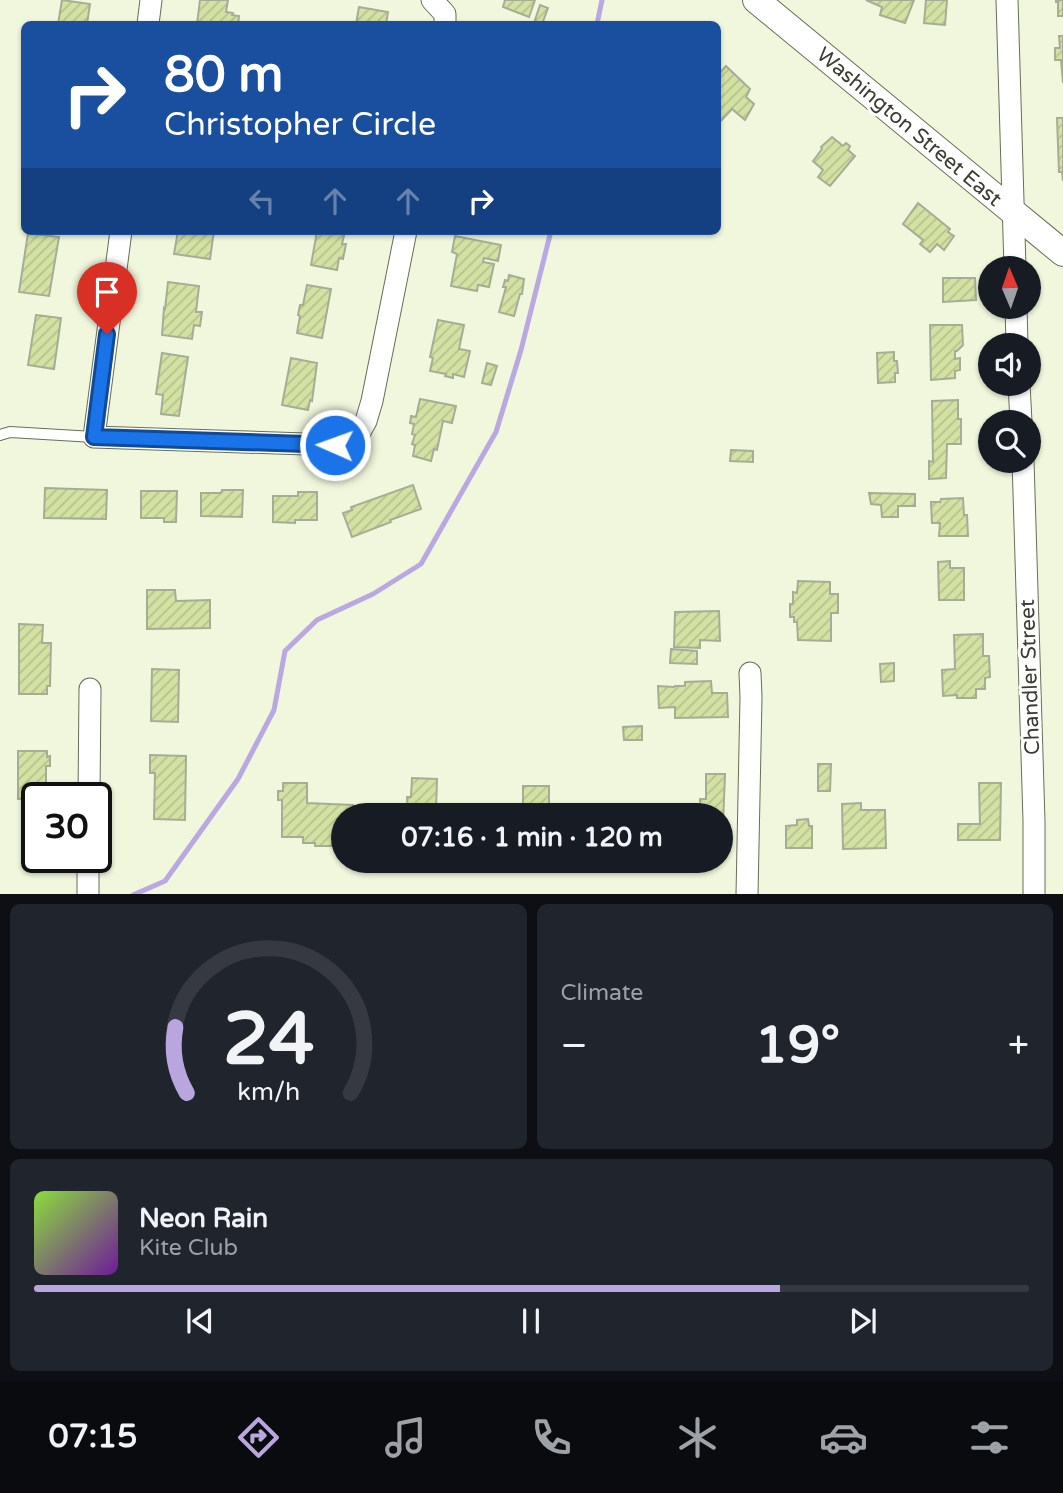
<!DOCTYPE html>
<html lang="en">
<head>
<meta charset="utf-8">
<style>
	body { margin:0; font-family:"Varela Round",sans-serif; background:#20242c; color:#f1f3f6; height:100vh; display:flex; flex-direction:column; font-size:26px; white-space:nowrap }
	* { box-sizing:border-box; margin:0 }
	p { font-size:23px; color:#9ea1a6 }
	.icon { flex:none; width:38px; height:38px; fill:none; stroke:currentColor; stroke-width:2; stroke-linecap:round; stroke-linejoin:round }
	.map { position:relative; height:894px; overflow:hidden }
	.drawer { display:flex; flex-direction:column; gap:10px; padding:10px; background:#0d0f14; flex:1 }
	.drawer>* { flex:none }
	.top-card { position:absolute; left:21px; top:21px; width:700px; height:214px; border-radius:10px; box-shadow:0 2px 5px #0004; background:#1a4fa0; color:#fff; overflow:hidden }
	.needle { width:46px; rotate:358deg }
	.tools { position:absolute; left:978px; top:256px; display:grid; gap:14px }
	.tools a { display:grid; place-items:center; width:63px; height:63px; border-radius:50%; background:#171b24; box-shadow:0 2px 5px #0004; font-size:35px }
	.speed { position:absolute; left:21px; top:782px; display:flex; gap:14px; font-size:35px; font-weight:700; text-align:center }
	.speed>* { display:grid; place-content:center; width:91px; height:91px; border-radius:50%; background:#171b24; box-shadow:0 2px 5px #0004; line-height:1 }
	.speed .limit { border:4px solid #111; border-radius:10px; background:#fff; color:#111 }
	.pin { position:absolute; display:grid; place-items:center; width:60px; height:60px; color:#fff; margin:-72px -30px; border-radius:50% 50% 50% 0; rotate:-45deg; box-shadow:0 0 7px #0007 }
	.pin .icon { rotate:45deg }
	.me { position:absolute; width:77px; margin:-38px; rotate:272deg; stroke-linejoin:round; filter:drop-shadow(0 0 5px #0008) }
	.turn { display:flex; align-items:center; gap:24px; height:147px; padding:0 28px; font-size:32px }
	.turn .icon { width:91px; height:91px; stroke-width:2.5 }
	.turn b { display:block; font-size:49px; line-height:60px }
	.lanes { display:flex; align-items:center; height:66px; padding:0 28px; background:#0003; justify-content:center; gap:35px; direction:ltr }
	.lanes .off { opacity:.35 }
	.big { font-size:52px; font-weight:700; line-height:1.1 }
	.drawer .card { flex:1; display:flex; flex-direction:column; justify-content:center; gap:10px; min-width:0; padding:0 24px; border-radius:10px; background:#20242c }
	.drawer .dial { align-items:center; gap:0 }
	.dial svg { height:182px; overflow:visible; fill:none; stroke:#363941; stroke-width:7; stroke-linecap:round; text-anchor:middle }
	.dial text { fill:#f1f3f6; stroke:none }
	.song { display:flex; align-items:center; gap:21px }
	.cover { width:84px; height:84px; border-radius:10px; background:linear-gradient(135deg,hsl(90 70% 55%),hsl(280 70% 35%)) }
	.played { height:7px; border-radius:4px; background:linear-gradient(90deg,#baa6de 75%,#363941 75%) }
	.keys { display:flex; justify-content:space-around; direction:ltr }
	.heat { display:flex; justify-content:space-between; align-items:center; font-size:38px; direction:ltr }
	.drawer .tiles { flex:1; display:grid; gap:10px; grid-template-columns:1fr 1fr }
	.card:last-child { grid-column:span 2 }
	.trip { position:absolute; left:331px; top:803px; width:402px; height:70px; border-radius:35px; background:#171b24; box-shadow:0 2px 5px #0004; font-weight:700; line-height:70px; text-align:center }
	.tab-bar { display:flex; height:112px; justify-content:space-around; align-items:center; background:#090b0e; color:#9ea1a6 }
	.tab-bar .icon { width:49px; height:49px }
	.tab-bar .on { color:#baa6de }
	.tab-bar b { font-size:32px; color:#f1f3f6 }
	.map>svg:first-child { display:block }
</style>
</head>
<body>
<div class="map">
<svg width="1063" height="895" viewBox="0 0 1063 895">
	<defs>
		<pattern id="building-hatch" width="6" height="6" patternUnits="userSpaceOnUse" patternTransform="scale(1.75)"><rect width="6" height="6" fill="#d3e1a3"/><path d="M-1 1l2-2M0 6l6-6M5 7l2-2" fill="none" stroke="#b6c28d"/></pattern>
	</defs>
	<rect width="100%" height="100%" fill="#f1f7dd"/>
	<g fill="none" stroke-linecap="round" stroke-linejoin="round">
		<!-- stream -->
		<g stroke="#b9a8e1" stroke-width="5">
			<path d="M597,24L602,0"/>
			<path d="M133,895L165,881L238,779L274,710L285,651L317,620L373,594L421,564L496,432L521,350L551,231"/>
		</g>
	</g>
	<!-- building -->
	<g fill="url(#building-hatch)" stroke="#a7ad94" stroke-width="2">
		<path d="M62,0L90,4L87,24H58Z"/>
		<path d="M200,0H228L226,12L233,13L232,15L239,16L238,24H197Z"/>
		<path d="M505,0H535L529,17L503,7Z"/>
		<path d="M866,0H914L905,23L880,15L882,7Z"/>
		<path d="M926,0H947L945,25L924,23Z"/>
		<path d="M1056,0H1063V16H1058V2H1056Z"/>
		<path d="M540,5L548,8L542,24H538L534,23Z"/>
		<path d="M359,7L388,12L386,24H356Z"/>
		<path d="M1059,36H1063V83L1061,60H1055V48H1060Z"/>
		<path d="M726,66L750,89L746,97L754,104L745,120L732,109L718,124V75Z"/>
		<path d="M1057,118H1063V181L1062,172H1059Z"/>
		<path d="M832,137L843,146L846,143L850,146L848,150L855,156L830,186L818,177L823,170L813,161L822,149L821,147Z"/>
		<path d="M918,203L950,229L948,232L954,236L944,250L937,244L930,252L920,244L923,240L903,224Z"/>
		<path d="M178,231H214L210,259L174,254Z"/>
		<path d="M317,231H345L342,244H346L343,259L339,258L337,270L311,265Z"/>
		<path d="M28,233L59,237L49,296L19,292Z"/>
		<path d="M455,236L501,245L498,261L484,258L483,262L494,264L489,287L478,285L477,291L451,286L457,254L452,252Z"/>
		<path d="M509,275L524,279L522,294H520L514,316L499,312L506,287H503L505,280L508,281Z"/>
		<path d="M943,278H975L976,300L943,302Z"/>
		<path d="M168,282L199,286L196,312H202L200,326L194,325L192,339L162,335L164,308L165,309Z"/>
		<path d="M307,285L331,289L322,338L297,333L300,316L298,315L300,305H303Z"/>
		<path d="M36,315L61,318L54,369L28,365Z"/>
		<path d="M438,320L464,325L459,349L470,351L464,377L453,374V378L445,376L446,374L430,371L433,358L430,357Z"/>
		<path d="M930,325H962L963,345L957,351H955V359L960,358V370L955,371V378L931,380Z"/>
		<path d="M894,352V361H897L898,373H895V382L878,383L877,353Z"/>
		<path d="M162,353L188,357L179,416L161,414L163,395L156,394Z"/>
		<path d="M291,358L317,363L312,401L310,400L308,410L282,405Z"/>
		<path d="M487,363L497,366L491,385L482,383Z"/>
		<path d="M420,399L456,406L452,423L443,421L437,450L434,449L431,461L413,456L415,445L412,444L415,435L412,434L414,424L410,423L411,416L416,417Z"/>
		<path d="M958,400V419H961V444H947L946,478L929,479V461L933,462L932,401Z"/>
		<path d="M731,450L753,451V462L730,461Z"/>
		<path d="M413,485L421,509L390,520L391,522L352,537L343,513L352,510L351,507Z"/>
		<path d="M45,488L107,490L106,519L44,518Z"/>
		<path d="M222,490H243L242,517L201,516V493H221Z"/>
		<path d="M141,491H177L176,522H164V518H141Z"/>
		<path d="M298,492H317V520H295V523L273,522V496H298Z"/>
		<path d="M869,493L915,494V506H898V517H882L881,505L871,504Z"/>
		<path d="M963,498L964,515H967L968,536H939L940,523H932L931,502H940L941,499Z"/>
		<path d="M950,561V568H964V600H939L938,562Z"/>
		<path d="M798,581L830,582V594H838V613H831V641L798,640L797,622H794V617H790V604H793V592L797,593Z"/>
		<path d="M147,590H175L176,601L210,600V628L147,629Z"/>
		<path d="M719,611L720,641L700,640V648L674,647L675,612Z"/>
		<path d="M19,624L43,625L42,643H51L50,686H47V694H19Z"/>
		<path d="M983,634V656H989L990,677L985,678V689H976V698H957V695L943,696L942,670L955,669L954,635Z"/>
		<path d="M671,649L697,651V664L670,663Z"/>
		<path d="M894,663V681L881,682L880,664Z"/>
		<path d="M152,669L179,670L178,722L151,721Z"/>
		<path d="M711,681L712,693H727L728,717L675,718V707L659,708L658,686L674,687L675,686H685V682Z"/>
		<path d="M642,726V740H624L623,727Z"/>
		<path d="M18,751H47V757L50,756V766H46V783L50,784V794L46,793V798L18,799Z"/>
		<path d="M150,755L186,756L185,820L154,819L155,773H150Z"/>
		<path d="M818,764H831L830,791H818Z"/>
		<path d="M706,774H725L723,825H727V848H721V816H700V799H706Z"/>
		<path d="M412,778L437,779L436,810H439V816H408L407,797H411Z"/>
		<path d="M283,783H307V803L353,805L352,816H343V844H339V846H315V843H303V837H282V800H278V791H283Z"/>
		<path d="M979,783H1001L1000,840H958V824H980Z"/>
		<rect x="523" y="786" width="26" height="21"/>
		<path d="M861,803V810H885L886,848L843,849L842,804Z"/>
		<path d="M522,807H536V816L522,815Z"/>
		<path d="M536,807L578,808V816H536Z"/>
		<path d="M808,819L809,826H812V848H786V826L797,825V820Z"/>
	</g>
	<g fill="none" stroke-linecap="round" stroke-linejoin="round">
		<!-- service casing -->
		<g stroke="#686e57" stroke-width="12">
			<path id="service" d="M0,435L10,432L94,437"/>
		</g>
		<!-- minor casing -->
		<g stroke="#686e57" stroke-width="23">
			<g id="minor">
				<path d="M432,0L445,14V24"/>
				<path d="M1007,0L1015,268"/>
				<path d="M148,24L151,0"/>
				<path d="M121,231L94,437L335,445L356,439L366,421L372,401L406,231"/>
				<path d="M1016,306L1017,345"/>
				<path d="M1019,383L1021,422"/>
				<path d="M1023,460L1034,821V895"/>
				<path d="M89,798L90,689"/>
				<path d="M88,895V858"/>
				<path d="M747,895L751,697L750,673"/>
			</g>
		</g>
		<!-- tertiary casing -->
		<g stroke="#686e57" stroke-width="28">
			<path id="tertiary" d="M756,0L1063,253"/>
		</g>
		<!-- service -->
		<use href="#service" stroke="#fff" stroke-width="10"/>
		<!-- minor -->
		<use href="#minor" stroke="#fff" stroke-width="21"/>
		<!-- tertiary -->
		<use href="#tertiary" stroke="#fff" stroke-width="26"/>
	</g>
	<g fill="none" stroke-linecap="round" stroke-linejoin="round">
		<!-- route casing -->
		<g stroke="#114b97" stroke-width="18">
			<path id="route" d="M107,334L94,437L335,445"/>
		</g>
		<!-- route -->
		<use href="#route" stroke="#1a73e8" stroke-width="12"/>
	</g>
	<g text-anchor="middle" dominant-baseline="central" stroke-width="6" stroke-linejoin="round" paint-order="stroke">
		<!-- street labels -->
		<g font-size="21" fill="#3a3d32" stroke="#fff">
			<text transform="translate(909 127) rotate(40)">Washington Street East</text>
			<text transform="translate(1030 677) rotate(-92)">Chandler Street</text>
		</g>
	</g>
</svg>
<div class="tools">
<a><svg class="needle" viewBox="-14 -14 28 28"><path d="M0-13l5 13h-10z" fill="#e53935"/><path d="M0 13l5-13h-10z" fill="#9ea1a6"/></svg></a>
<a><svg class="icon" aria-label="sound" viewBox="0 0 24 24"><path d="M4 9h4l5-4v14l-5-4H4zM17 9q2 3 0 6"/></svg></a>
<a><svg class="icon" aria-label="search" viewBox="0 0 24 24"><circle cx="10" cy="10" r="6"/><path d="M15 15l6 6"/></svg></a>
</div>
<div class="speed"><div class="limit">30</div></div>
<div class="pin" style="left:107px;top:334px;background:#d93025"><svg class="icon" aria-label="arrive" viewBox="0 0 24 24"><path d="M6 21V4h12l-3 4 3 4H6"/></svg></div>
<svg class="me" style="left:335px;top:445px" viewBox="-20 -20 40 40"><circle r="17" fill="#1a73e8" stroke="#fff" stroke-width="3"/><path d="M0-11L8 9 0 5-8 9z" fill="#fff"/></svg>
<div class="trip">07:16 · 1 min · 120 m</div>
<div class="top-card">
<div class="turn"><svg class="icon" aria-label="right" viewBox="0 0 24 24"><path d="M7 20v-9h11M14 6l5 5-5 5"/></svg><div><b>80 m</b>Christopher Circle</div></div>
<div class="lanes"><svg class="icon off" aria-label="left" viewBox="0 0 24 24"><path d="M17 20v-9H6M10 6l-5 5 5 5"/></svg><svg class="icon off" aria-label="ahead" viewBox="0 0 24 24"><path d="M12 20V5M6 11l6-6 6 6"/></svg><svg class="icon off" aria-label="ahead" viewBox="0 0 24 24"><path d="M12 20V5M6 11l6-6 6 6"/></svg><svg class="icon" aria-label="right" viewBox="0 0 24 24"><path d="M7 20v-9h11M14 6l5 5-5 5"/></svg></div>
</div>
</div>
<section class="drawer">
<div class="tiles">
<div class="card dial"><svg viewBox="0 0 100 80">
<path d="M14 69A42 42 0 1 1 86 69"/>
<path d="M14 69A42 42 0 0 1 9 40" stroke="#baa6de"/>
<text x="50" y="56" font-size="32" font-weight="700">24</text>
<text x="50" y="72" font-size="11">km/h</text>
</svg></div>
<div class="card"><p>Climate</p>
<div class="heat"><a>−</a><b class="big">19°</b><a>+</a></div>
</div>
<div class="card">
<div class="song"><i class="cover"></i><div><b>Neon Rain</b><p>Kite Club</p></div></div>
<div class="played"></div>
<div class="keys"><svg class="icon" aria-label="previous" viewBox="0 0 24 24"><path d="M18 5L8 12l10 7zM5 5v14"/></svg><svg class="icon" aria-label="pause" viewBox="0 0 24 24"><path d="M8 5v14M16 5v14"/></svg><svg class="icon" aria-label="next" viewBox="0 0 24 24"><path d="M6 5l10 7-10 7zM19 5v14"/></svg></div>
</div>
</div>
</section>
<nav class="tab-bar">
<b>07:15</b>
<svg class="icon on" aria-label="directions" viewBox="0 0 24 24"><path d="M12 3l9 9-9 9-9-9zM9 14v-3h6M13 9l2 2-2 2"/></svg>
<svg class="icon" aria-label="music" viewBox="0 0 24 24"><path d="M9 18V5l10-2v13"/><circle cx="6" cy="18" r="3"/><circle cx="16" cy="16" r="3"/></svg>
<svg class="icon" aria-label="phone" viewBox="0 0 24 24"><path d="M5 4h4l2 5-3 2q2 4 5 5l2-3 5 2v4C11 20 4 13 5 4z"/></svg>
<svg class="icon" aria-label="climate" viewBox="0 0 24 24"><path d="M12 3v18M4 7l16 10M4 17L20 7"/></svg>
<svg class="icon" aria-label="car" viewBox="0 0 24 24"><path d="M5 17H2v-5l4-1 3-4h7l3 4 3 1v5h-3M9 17h6M6 11h13"/><circle cx="7" cy="17" r="2"/><circle cx="17" cy="17" r="2"/></svg>
<svg class="icon" aria-label="filters" viewBox="0 0 24 24"><path d="M4 7h16M4 17h16"/><circle cx="9" cy="7" r="2"/><circle cx="15" cy="17" r="2"/></svg>
</nav>
</body>
</html>
